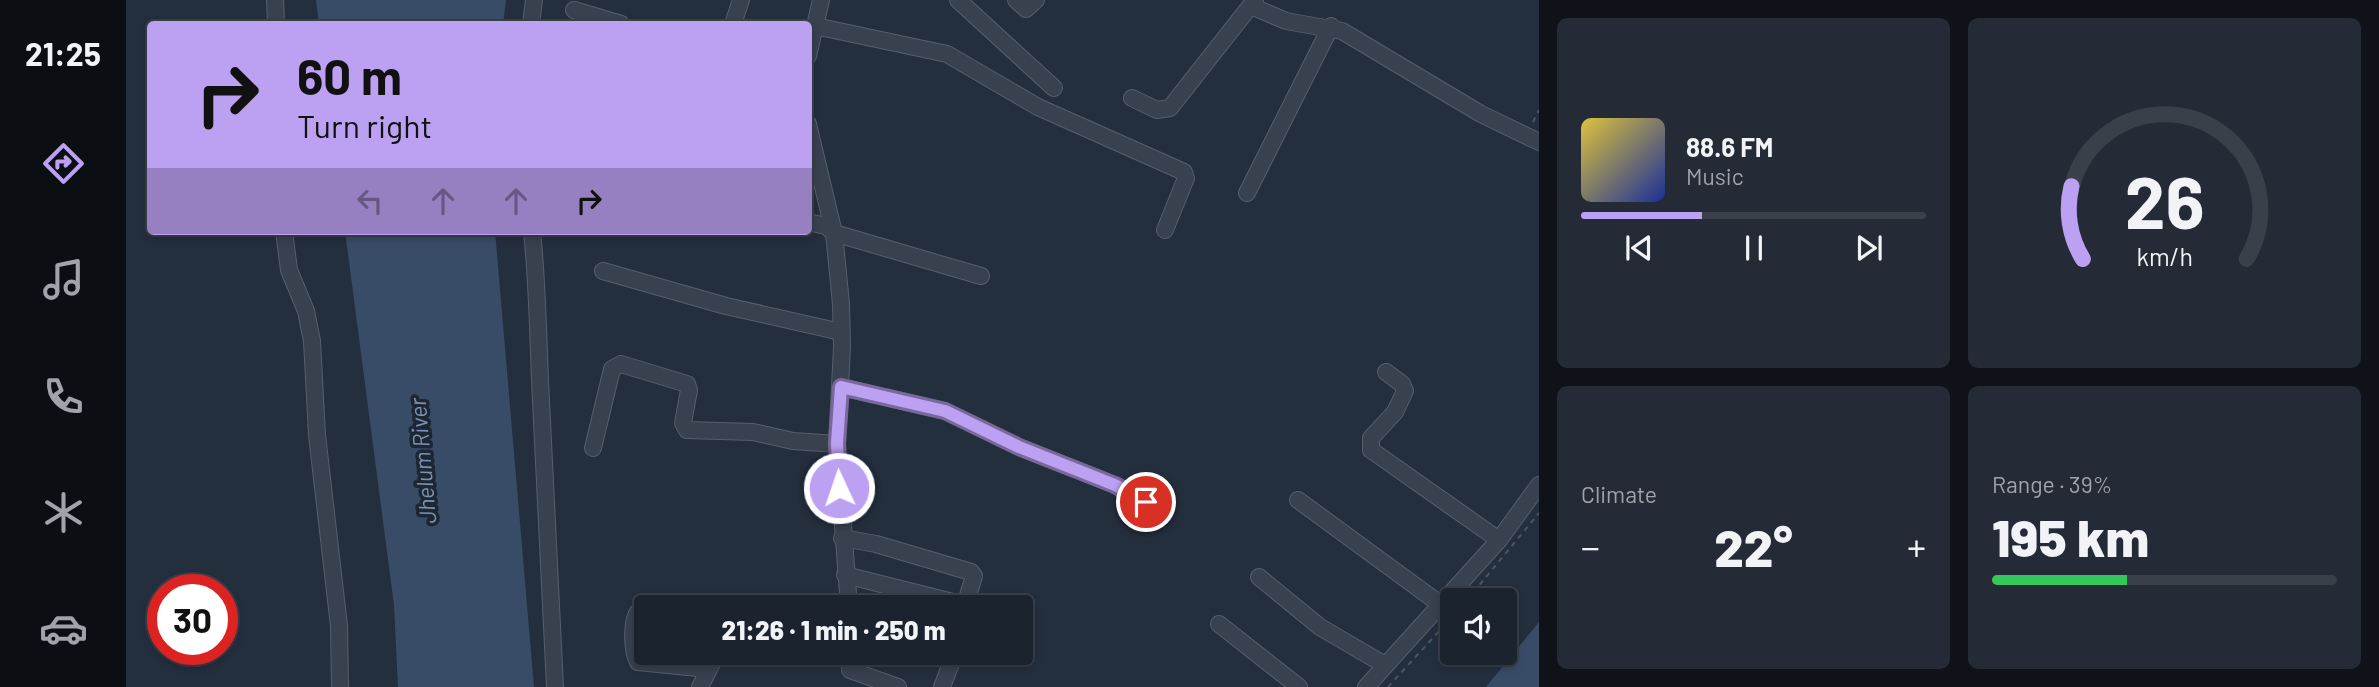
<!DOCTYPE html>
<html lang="en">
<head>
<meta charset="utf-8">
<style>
	body { margin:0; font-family:Barlow,sans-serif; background:#242b36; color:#f1f3f6; height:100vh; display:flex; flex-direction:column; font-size:26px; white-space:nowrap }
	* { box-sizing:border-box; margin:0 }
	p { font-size:23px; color:#a0a4aa }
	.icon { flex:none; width:38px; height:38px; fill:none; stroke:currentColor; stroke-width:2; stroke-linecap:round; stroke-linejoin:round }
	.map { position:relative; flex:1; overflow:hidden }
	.panel { display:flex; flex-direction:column; gap:18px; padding:18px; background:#0f1319; width:840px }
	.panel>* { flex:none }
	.top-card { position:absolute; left:21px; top:21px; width:665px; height:214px; border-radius:7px; box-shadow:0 4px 10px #0003,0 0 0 2px #39404a; background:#bca0f2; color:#111; overflow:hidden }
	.fabs { position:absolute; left:1314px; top:588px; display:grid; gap:14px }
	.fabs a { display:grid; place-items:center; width:77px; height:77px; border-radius:7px; background:#1b232e; box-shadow:0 4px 10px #0003,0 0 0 2px #39404a; font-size:35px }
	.speed { position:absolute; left:21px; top:574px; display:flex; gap:14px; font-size:35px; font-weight:700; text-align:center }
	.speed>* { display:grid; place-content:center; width:91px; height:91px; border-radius:50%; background:#1b232e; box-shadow:0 4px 10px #0003,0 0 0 2px #39404a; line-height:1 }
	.speed .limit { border:10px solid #d22; background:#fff; color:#111 }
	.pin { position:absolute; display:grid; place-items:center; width:60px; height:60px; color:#fff; margin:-30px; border:4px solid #fff; border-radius:50%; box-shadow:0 2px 7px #0007 }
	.me { position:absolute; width:77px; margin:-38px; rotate:357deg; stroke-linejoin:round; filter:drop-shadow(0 0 5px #0008) }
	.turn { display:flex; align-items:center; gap:24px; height:147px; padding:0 35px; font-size:32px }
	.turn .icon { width:91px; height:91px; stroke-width:2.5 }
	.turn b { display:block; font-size:49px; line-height:60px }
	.lanes { display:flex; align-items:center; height:66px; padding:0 35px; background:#0003; justify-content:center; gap:35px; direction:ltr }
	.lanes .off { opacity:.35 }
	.big { font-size:52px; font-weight:800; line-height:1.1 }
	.panel .tile { flex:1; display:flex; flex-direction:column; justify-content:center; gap:10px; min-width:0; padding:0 24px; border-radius:10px; background:#242b36 }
	.panel .dial { align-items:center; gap:0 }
	.dial svg { height:182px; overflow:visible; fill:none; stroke:#39404a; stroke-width:7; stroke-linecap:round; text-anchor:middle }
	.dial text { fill:#f1f3f6; stroke:none }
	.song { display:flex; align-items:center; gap:21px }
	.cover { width:84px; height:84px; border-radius:10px; background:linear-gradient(135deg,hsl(50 70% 55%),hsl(230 70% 35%)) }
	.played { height:7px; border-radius:4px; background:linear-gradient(90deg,#bca0f2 35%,#39404a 35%) }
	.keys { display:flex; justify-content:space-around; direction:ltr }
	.heat { display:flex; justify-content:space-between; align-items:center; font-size:38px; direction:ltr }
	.charge { height:10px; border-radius:5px; background:linear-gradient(90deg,#34c759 39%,#39404a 0) }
	.panel .tiles { flex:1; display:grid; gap:18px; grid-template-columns:repeat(2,1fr) }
	.trip { position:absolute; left:508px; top:595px; width:399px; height:70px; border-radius:7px; background:#1b232e; box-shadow:0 4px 10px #0003,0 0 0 2px #39404a; font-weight:800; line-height:70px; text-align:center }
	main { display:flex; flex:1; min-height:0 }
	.tab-bar { display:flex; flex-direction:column; width:126px; justify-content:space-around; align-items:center; background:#0b0e12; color:#a0a4aa }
	.tab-bar .icon { width:49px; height:49px }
	.tab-bar .current { color:#bca0f2 }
	.tab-bar b { font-size:32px; color:#f1f3f6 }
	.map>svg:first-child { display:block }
</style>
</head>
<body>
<main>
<nav class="tab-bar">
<b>21:25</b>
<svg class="icon current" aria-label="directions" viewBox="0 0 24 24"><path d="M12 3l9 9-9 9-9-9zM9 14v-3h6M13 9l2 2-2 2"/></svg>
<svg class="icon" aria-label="music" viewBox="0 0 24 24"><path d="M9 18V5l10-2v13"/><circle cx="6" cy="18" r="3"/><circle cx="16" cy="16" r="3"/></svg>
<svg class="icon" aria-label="phone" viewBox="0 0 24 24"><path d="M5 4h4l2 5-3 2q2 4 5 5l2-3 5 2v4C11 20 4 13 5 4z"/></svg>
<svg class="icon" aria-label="climate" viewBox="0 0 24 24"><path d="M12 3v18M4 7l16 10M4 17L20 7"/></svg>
<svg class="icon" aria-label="car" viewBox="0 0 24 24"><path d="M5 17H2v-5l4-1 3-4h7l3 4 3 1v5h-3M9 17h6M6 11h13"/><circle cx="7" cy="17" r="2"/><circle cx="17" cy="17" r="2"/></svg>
</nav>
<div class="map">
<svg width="1413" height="687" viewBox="0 0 1413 687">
	<rect width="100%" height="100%" fill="#242f3e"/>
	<!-- water -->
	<g fill="#394c67">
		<path d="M190,0H380L377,24H193Z"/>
		<path d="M219,231H369L408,687H272L268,605Z"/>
		<path d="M1413,622V687H1360Z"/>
	</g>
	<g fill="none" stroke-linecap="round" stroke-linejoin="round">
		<!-- minor casing -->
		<g stroke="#565f6c" stroke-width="18">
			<g id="minor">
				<path d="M149,0L150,24"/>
				<path d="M832,0L928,88"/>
				<path d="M890,0L900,9L910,0"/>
				<path d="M1125,6L1160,21L1216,31L1355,114L1413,142"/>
				<path d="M448,10L495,24"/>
				<path d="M405,24L408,0"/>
				<path d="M607,24L615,0"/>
				<path d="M689,26L821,54L912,107L1058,172L1060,178L1039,230"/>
				<path d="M682,56L695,0"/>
				<path d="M1006,98L1031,110L1044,108L1129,0"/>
				<path d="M682,124L708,233L715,304L716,347L711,444L723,607"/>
				<path d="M1121,193L1205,26"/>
				<path d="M682,222L700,226L708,233L855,276"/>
				<path d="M158,231L163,270L180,311L186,341L191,435L213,626L214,687"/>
				<path d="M406,231C412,288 412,344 415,401C420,496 425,591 429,687"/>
				<path d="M477,271L600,306L715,332"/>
				<path d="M1260,372L1276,384L1279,391L1269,412L1245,438V450L1373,540"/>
				<path d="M715,387L819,411L893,447L989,485L1035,511"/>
				<path d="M467,448L486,369L495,364L561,384L563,390L557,423L561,430L627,432L667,441L711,444"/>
				<path d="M1172,500L1314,604"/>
				<path d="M716,538L750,544L845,572L848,576L840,602L835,604L719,575"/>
				<path d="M1133,577L1194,627L1259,665"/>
				<path d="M520,611L512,612C505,622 506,652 512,662L582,669"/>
				<path d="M1093,624L1173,687"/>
				<path d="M689,653L725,659"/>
				<path d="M724,670L772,687"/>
				<path d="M574,687L591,653"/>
				<path d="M816,687L829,653"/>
				<path d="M1240,687L1373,540L1413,485"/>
			</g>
		</g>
		<!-- path -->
		<g stroke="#44595c" stroke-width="2" stroke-dasharray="5 5" stroke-linecap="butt">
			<path d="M1407,122L1413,110"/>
			<path d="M1341,600L1413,513"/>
			<path d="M1262,687L1326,617"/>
		</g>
		<!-- minor -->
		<use href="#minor" stroke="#38414e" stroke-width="16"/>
	</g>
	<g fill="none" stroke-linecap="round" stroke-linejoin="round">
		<!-- route casing -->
		<g stroke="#7a689d" stroke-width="18">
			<path id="route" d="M713,488L711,443L715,387L819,411L893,447L989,485L1020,502"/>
		</g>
		<!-- route -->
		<use href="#route" stroke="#bca0f2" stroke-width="12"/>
	</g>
	<g text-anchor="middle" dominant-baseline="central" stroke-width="7" stroke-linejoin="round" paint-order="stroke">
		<!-- water labels -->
		<g font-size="23" font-style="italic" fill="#7c92b1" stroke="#1d2633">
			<text transform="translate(296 461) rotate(-95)">Jhelum River</text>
		</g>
	</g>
</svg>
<div class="fabs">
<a><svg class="icon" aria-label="sound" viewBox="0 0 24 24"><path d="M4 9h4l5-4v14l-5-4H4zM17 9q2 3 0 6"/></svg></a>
</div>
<div class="speed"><div class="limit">30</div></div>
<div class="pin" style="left:1020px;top:502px;background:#d93025"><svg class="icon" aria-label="arrive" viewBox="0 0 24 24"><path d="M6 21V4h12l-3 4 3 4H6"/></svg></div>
<svg class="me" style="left:713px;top:488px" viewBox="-20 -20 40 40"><circle r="17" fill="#bca0f2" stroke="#fff" stroke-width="3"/><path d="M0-11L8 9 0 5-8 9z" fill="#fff"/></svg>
<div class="trip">21:26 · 1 min · 250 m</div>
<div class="top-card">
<div class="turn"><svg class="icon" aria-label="right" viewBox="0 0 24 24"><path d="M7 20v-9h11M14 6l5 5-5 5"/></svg><div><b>60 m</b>Turn right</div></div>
<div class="lanes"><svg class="icon off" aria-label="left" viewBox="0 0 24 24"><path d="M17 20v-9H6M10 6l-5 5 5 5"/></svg><svg class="icon off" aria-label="ahead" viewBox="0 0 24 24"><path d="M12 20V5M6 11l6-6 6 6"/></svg><svg class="icon off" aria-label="ahead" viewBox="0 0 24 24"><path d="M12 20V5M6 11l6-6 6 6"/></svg><svg class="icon" aria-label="right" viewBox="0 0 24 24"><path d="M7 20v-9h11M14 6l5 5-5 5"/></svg></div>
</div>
</div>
<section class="panel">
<div class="tiles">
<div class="tile">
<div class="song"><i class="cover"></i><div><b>88.6 FM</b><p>Music</p></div></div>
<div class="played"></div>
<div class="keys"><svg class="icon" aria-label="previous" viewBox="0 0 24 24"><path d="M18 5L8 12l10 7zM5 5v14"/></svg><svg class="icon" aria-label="pause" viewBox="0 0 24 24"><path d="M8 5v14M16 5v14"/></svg><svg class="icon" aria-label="next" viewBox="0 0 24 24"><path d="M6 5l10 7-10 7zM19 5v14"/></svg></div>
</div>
<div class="tile dial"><svg viewBox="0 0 100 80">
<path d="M14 69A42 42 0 1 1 86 69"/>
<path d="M14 69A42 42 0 0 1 9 37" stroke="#bca0f2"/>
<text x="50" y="56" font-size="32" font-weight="700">26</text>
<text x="50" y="72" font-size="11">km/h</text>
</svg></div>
<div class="tile"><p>Climate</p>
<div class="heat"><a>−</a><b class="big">22°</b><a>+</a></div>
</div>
<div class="tile"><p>Range · 39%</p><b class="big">195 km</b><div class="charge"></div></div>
</div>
</section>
</main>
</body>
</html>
